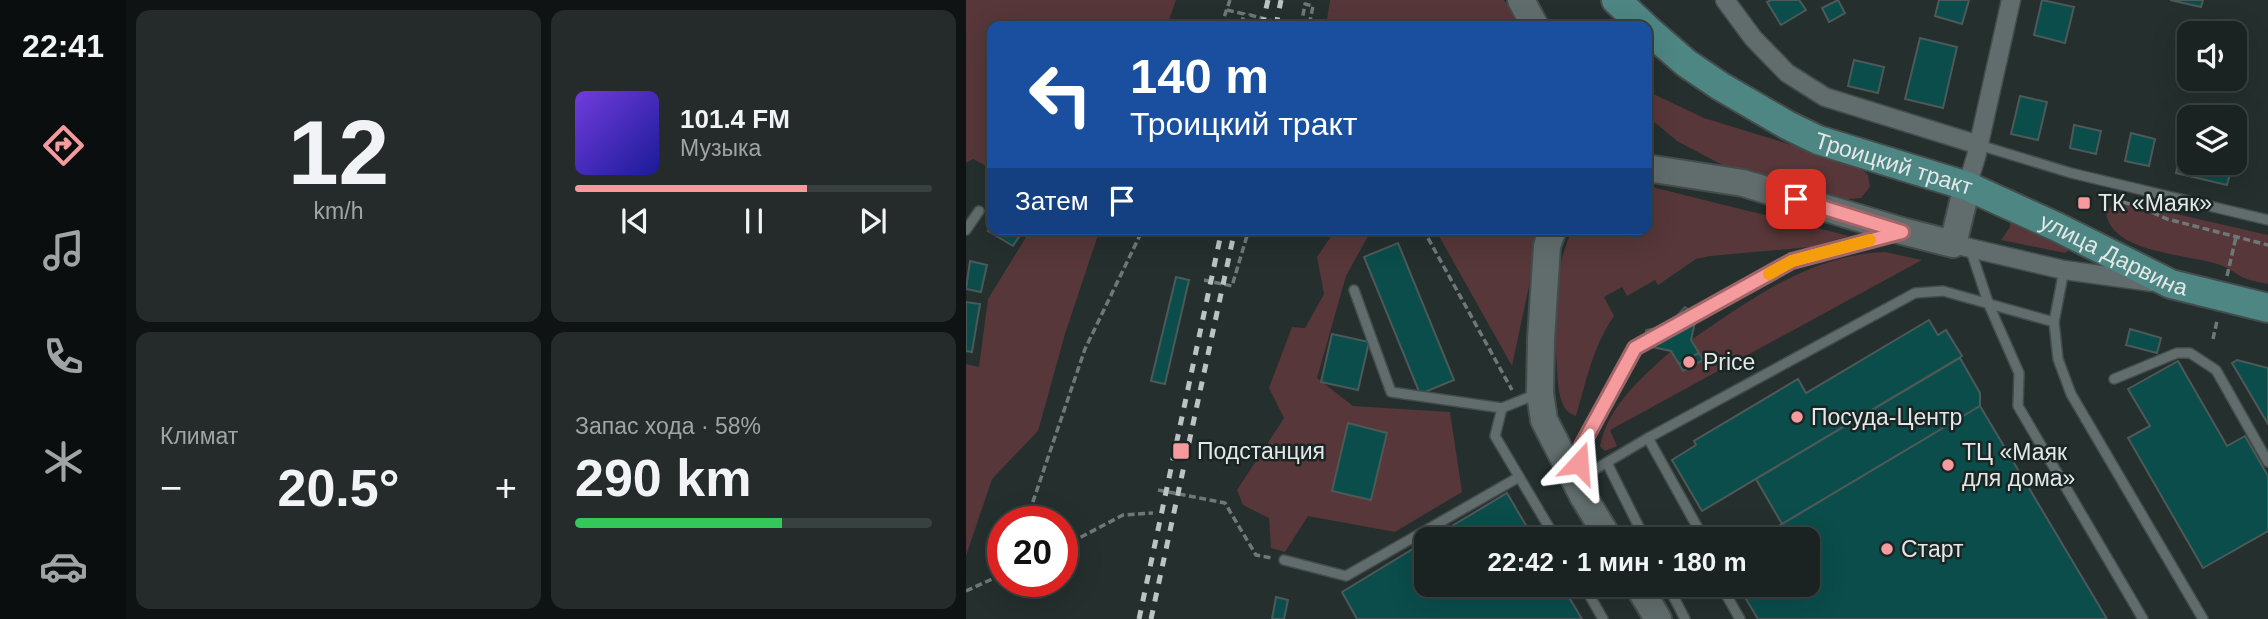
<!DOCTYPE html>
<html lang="ru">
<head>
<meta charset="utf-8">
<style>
	body { margin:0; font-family:Helvetica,sans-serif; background:#242b2a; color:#f1f3f6; height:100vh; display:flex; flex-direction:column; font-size:26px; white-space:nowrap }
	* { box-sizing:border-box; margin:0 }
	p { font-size:23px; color:#a0a4a5 }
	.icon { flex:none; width:38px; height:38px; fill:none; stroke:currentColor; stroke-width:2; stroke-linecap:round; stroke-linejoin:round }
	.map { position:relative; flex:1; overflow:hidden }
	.panel { display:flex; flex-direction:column; gap:10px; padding:10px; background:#0f1313; width:840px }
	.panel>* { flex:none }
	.top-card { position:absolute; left:21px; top:21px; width:665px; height:214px; border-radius:14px; box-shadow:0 7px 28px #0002,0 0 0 2px #394040; background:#1a4fa0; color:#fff; overflow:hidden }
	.controls { position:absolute; left:1211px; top:21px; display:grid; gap:14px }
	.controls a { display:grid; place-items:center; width:70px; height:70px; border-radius:14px; background:#1b2322; box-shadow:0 7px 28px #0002,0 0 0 2px #394040; font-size:35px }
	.speed { position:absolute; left:21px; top:506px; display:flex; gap:14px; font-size:35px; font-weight:700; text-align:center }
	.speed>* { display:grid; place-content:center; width:91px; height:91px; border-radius:50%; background:#1b2322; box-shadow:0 7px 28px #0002,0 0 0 2px #394040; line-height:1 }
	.speed .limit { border:10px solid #d22; background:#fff; color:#111 }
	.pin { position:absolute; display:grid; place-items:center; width:60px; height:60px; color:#fff; margin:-30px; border-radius:14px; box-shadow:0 4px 10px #0006 }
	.me { position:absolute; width:77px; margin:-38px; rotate:19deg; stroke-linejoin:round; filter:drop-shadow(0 0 5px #0008) }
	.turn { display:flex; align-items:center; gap:24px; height:147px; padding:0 28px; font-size:32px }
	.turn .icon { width:91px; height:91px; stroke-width:2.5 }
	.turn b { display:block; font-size:49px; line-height:60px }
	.then { display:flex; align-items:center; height:66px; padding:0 28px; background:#0003; gap:14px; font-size:26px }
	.big { font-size:52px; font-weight:800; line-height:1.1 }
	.panel .card { flex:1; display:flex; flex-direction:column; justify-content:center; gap:10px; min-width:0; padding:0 24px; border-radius:14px; background:#242b2a }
	.panel .dial { align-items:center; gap:0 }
	.dial b { font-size:91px; line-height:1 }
	.song { display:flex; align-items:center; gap:21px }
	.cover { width:84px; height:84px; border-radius:10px; background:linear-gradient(135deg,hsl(260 70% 55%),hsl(240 70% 35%)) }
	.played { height:7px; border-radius:4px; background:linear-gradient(90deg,#f59b9e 65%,#394040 65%) }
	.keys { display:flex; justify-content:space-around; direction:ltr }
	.heat { display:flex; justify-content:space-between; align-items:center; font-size:38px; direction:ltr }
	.charge { height:10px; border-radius:5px; background:linear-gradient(90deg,#34c759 58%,#394040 0) }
	.panel .tiles { flex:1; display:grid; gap:10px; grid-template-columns:repeat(2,1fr) }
	.trip { position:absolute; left:448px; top:527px; width:406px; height:70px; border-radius:14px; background:#1b2322; box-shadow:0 7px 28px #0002,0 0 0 2px #394040; font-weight:800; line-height:70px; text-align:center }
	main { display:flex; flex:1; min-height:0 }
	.dock { display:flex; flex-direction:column; width:126px; justify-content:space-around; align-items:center; background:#0b0e0e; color:#a0a4a5 }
	.dock .icon { width:49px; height:49px }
	.dock .selected { color:#f59b9e }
	.dock b { font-size:32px; color:#f1f3f6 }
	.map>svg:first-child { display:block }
</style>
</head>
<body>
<main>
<nav class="dock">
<b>22:41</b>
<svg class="icon selected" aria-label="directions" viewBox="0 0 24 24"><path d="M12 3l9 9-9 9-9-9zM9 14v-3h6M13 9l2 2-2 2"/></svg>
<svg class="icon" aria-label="music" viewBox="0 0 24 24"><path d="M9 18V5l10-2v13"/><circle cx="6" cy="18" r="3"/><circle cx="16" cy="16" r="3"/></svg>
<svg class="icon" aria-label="phone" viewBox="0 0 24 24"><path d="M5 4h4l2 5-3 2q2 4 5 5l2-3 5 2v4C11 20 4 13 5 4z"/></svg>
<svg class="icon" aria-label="climate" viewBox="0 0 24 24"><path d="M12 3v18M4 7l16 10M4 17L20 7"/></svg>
<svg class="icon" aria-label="car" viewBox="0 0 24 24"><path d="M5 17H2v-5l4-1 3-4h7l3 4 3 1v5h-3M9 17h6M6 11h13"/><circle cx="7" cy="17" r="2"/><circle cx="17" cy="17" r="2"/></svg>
</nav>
<section class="panel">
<div class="tiles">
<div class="card dial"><b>12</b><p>km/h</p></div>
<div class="card">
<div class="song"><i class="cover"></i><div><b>101.4 FM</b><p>Музыка</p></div></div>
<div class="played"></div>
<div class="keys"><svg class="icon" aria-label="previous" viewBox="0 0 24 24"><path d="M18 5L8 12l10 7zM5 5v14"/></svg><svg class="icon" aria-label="pause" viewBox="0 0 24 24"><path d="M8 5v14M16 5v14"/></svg><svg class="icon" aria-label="next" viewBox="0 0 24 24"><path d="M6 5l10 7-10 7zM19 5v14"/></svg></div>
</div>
<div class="card"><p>Климат</p>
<div class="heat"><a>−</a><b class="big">20.5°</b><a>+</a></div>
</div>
<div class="card"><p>Запас хода · 58%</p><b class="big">290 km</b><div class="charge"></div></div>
</div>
</section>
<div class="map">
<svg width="1302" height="619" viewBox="0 0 1302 619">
	<rect width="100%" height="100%" fill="#242f2e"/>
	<!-- green -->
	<g fill="#573739">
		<path d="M0,0H210L201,26H26V169L7,159L0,163Z"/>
		<path d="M364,0H538L554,26H360Z"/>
		<path d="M681,91L738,118L891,165L902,175L904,187L895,198L874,200L764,169L711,141L681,116Z"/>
		<path d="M686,187L883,236L845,247L744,256L730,259L692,285L689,280L661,296L656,287L638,297L648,316C627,346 620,382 610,416C605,414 601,412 598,407C592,395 592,382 591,369C588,325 586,269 607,229H681V188Z"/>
		<path d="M1158,202L1302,235V284C1293,282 1284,281 1276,277C1270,274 1264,269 1257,266C1228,254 1146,255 1140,213L1147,204Z"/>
		<path d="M1044,218L1104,249L1099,253L1035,240L1044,227Z"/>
		<path d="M65,229H134L99,334L72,431L26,479L0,556V364L13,367L22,299Z"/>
		<path d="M370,229H406L380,276L351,378L387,406L484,412L496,492L429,532L342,516L319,552L305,548L303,518L277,505L271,490L318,418L303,388L326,327L339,328L358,294L351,257Z"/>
		<path d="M469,229H570L563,286L546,366Z"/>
		<path d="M919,252L956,260L644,430L651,446L639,451L634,446C642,406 676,377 705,351L717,371L737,359L725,340C785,299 844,255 919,252Z"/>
	</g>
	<!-- building -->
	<g fill="#0a4d4b" stroke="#4d5958" stroke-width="2">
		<path d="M805,0H833L840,10L815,25L801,2Z"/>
		<path d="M872,0L879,13L863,22L856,8Z"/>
		<path d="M973,0H1003L996,24L969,16Z"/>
		<path d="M1076,0L1108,7L1099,43L1068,35Z"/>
		<path d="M1204,0H1237L1235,7Z"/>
		<path d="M954,38L991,47L977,108L939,99Z"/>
		<path d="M1269,45L1276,47L1269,77Z"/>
		<path d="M888,60L918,67L912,93L882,86Z"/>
		<path d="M1237,79H1268L1267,85Z"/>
		<path d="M1054,96L1081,102L1072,140L1045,134Z"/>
		<path d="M1108,125L1135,131L1130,154L1104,148Z"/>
		<path d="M1220,129H1223V163H1267L1261,185L1210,173Z"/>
		<path d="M1165,133L1189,139L1183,166L1159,161Z"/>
		<path d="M26,224V229H58L47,246L22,231Z"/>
		<path d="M432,243L488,380L454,394L398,257Z"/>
		<path d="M4,261L21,265L15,292L0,289Z"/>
		<path d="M210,277L223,280L199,384L185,381Z"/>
		<path d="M0,302L14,304L6,352L0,351Z"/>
		<path d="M719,307L733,317L729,322L725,340L733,353L713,364L705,351L681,346L680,330L690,328L710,317Z"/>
		<path d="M963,320L972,335L980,330L996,356L736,511L706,460L730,445L728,441L832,379L840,393Z"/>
		<path d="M1164,329L1195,338L1191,353L1160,345Z"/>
		<path d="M366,334L403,342L392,390L355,382Z"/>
		<path d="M733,353L737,360L717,371L713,364Z"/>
		<path d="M994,358L1014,393V406L816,524L790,479Z"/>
		<path d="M1271,360L1302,368V424L1266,363Z"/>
		<path d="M1212,361L1261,446L1279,436L1302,476V531L1237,568L1162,438L1184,426L1162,389Z"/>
		<path d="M1014,406L1141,619H792L771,584H842V539H791Z"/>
		<path d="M382,423L421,433L405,500L366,491Z"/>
		<path d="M541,493L568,539H464Z"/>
		<path d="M460,541V584H595L616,619H391L376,592Z"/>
		<path d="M310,597L322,600L318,619H306Z"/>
	</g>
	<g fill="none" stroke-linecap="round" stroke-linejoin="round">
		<!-- lane casing -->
		<g stroke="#444d4c" stroke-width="12">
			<g id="lane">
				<path d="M1013,145L1105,173L1302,220"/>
				<path d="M0,230L13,211"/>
				<path d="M1004,248L1023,305L1053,373L1052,406L1177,619"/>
				<path d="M1098,270L1088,322L1092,359L1105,394L1237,619"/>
				<path d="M388,290L425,392L536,408"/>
				<path d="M1148,379L1211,353H1224L1250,370L1302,462"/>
				<path d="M573,393L536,408L529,436L590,539"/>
				<path d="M682,438L738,539"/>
				<path d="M641,463L679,539"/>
				<path d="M611,472L616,445L669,348L826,261L922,235"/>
				<path d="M611,480L682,438L949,293L977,291L1088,322"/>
				<path d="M318,560L380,576L553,477"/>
				<path d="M617,584L637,619"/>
				<path d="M701,584L719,619"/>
				<path d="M754,584L774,619"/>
			</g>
		</g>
		<!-- street casing -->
		<g stroke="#444d4c" stroke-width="21">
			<g id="street">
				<path d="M759,0L787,38L821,73L859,97L1013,145"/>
				<path d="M1001,186L1010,157L1045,0"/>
				<path d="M987,244L1098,270L1186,282"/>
			</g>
		</g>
		<!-- secondary casing -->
		<g stroke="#444d4c" stroke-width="30">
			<g id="secondary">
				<path d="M555,0L569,26"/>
				<path d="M681,168L777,183L936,231L987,244L1001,186"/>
				<path d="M587,229L581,246L575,339L574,393L578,420L617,496L643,539"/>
				<path d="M671,584L692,619"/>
			</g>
		</g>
		<!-- primary casing -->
		<g stroke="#444d4c" stroke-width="32">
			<g id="primary">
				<path d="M650,0L678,26"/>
				<path id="s1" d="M681,29L720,63L754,86L821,125L852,140L1001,186L1091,227L1205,284L1302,308"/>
			</g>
		</g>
		<!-- path -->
		<g stroke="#6e7877" stroke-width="3.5" stroke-dasharray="7 3.5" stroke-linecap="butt">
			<path d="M261,10L278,14L275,26"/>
			<path d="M255,26L264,0"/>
			<path d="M282,26L284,15L326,26"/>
			<path d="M335,26L339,4L347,6L343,26"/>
			<path d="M1157,202L1179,209L1201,219L1302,245"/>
			<path d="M457,229L546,390"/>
			<path d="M1261,276L1270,237"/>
			<path d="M238,280L266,286L283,229"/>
			<path d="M1247,339L1251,321"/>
			<path d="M192,490L259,503L290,555L306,558"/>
			<path d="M60,522L119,349L177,229"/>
			<path d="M96,547L157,515L187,513"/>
			<path d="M0,591L37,574"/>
		</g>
		<!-- lane -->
		<use href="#lane" stroke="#616d6c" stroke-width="9"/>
		<!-- street -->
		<use href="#street" stroke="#616d6c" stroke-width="18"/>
		<!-- secondary -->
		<use href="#secondary" stroke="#616d6c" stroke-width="26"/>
		<!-- primary -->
		<use href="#primary" stroke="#4e8683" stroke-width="28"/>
		<!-- rail -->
		<g stroke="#bcc4c3" stroke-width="5" stroke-dasharray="9 9" stroke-linecap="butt">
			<path d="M296,26L302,0"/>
			<path d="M310,26L315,0"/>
			<path d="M173,619L256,229"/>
			<path d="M185,619L269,229"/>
		</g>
	</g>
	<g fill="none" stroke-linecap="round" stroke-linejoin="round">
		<!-- route casing -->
		<g stroke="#9f6567" stroke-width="18">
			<path id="route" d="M613,463L616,445L669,348L826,261L936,232L830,199"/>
		</g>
		<!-- route -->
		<use href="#route" stroke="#f59b9e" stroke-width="12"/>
		<!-- slow -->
		<path stroke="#f59e0b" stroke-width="12" d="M803,274L826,261L904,240"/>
	</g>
	<!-- markers -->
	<g fill="#f59b9e" stroke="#1a2524" stroke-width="2.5">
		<rect x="1111" y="196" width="14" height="14" rx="3.5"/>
		<circle cx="723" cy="362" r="7"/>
		<circle cx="831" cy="417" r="7"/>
		<rect x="206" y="442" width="18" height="18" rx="3.5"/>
		<circle cx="982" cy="465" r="7"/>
		<circle cx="921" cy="549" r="7"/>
	</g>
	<g text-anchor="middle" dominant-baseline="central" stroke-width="5" stroke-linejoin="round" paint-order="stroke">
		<!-- street labels -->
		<g font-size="23" fill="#e1e8e7" stroke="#1a2524">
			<text stroke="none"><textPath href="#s1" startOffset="284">Троицкий тракт</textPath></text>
			<text stroke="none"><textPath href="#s1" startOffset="523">улица Дарвина</textPath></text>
		</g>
		<!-- poi labels -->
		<g font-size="23" fill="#e1e8e7" stroke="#1a2524" text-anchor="start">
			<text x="1132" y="203">ТК «Маяк»</text>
			<text x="737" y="362">Price</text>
			<text x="845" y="417">Посуда-Центр</text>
			<text x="231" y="451">Подстанция</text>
			<text x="996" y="452">ТЦ «Маяк<tspan x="996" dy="26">для дома»</tspan></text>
			<text x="935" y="549">Старт</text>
		</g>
	</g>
</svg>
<div class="controls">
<a><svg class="icon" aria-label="sound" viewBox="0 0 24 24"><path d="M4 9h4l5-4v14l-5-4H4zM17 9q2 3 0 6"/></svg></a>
<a><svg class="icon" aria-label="layers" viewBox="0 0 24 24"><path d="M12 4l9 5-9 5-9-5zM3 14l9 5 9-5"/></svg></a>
</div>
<div class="speed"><div class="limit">20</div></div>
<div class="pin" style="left:830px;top:199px;background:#d93025"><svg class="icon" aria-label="arrive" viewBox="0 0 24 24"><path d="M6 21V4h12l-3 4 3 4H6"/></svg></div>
<svg class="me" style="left:613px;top:463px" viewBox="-20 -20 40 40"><path d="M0-17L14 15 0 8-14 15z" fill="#f59b9e" stroke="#fff" stroke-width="4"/></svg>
<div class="trip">22:42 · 1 мин · 180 m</div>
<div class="top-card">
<div class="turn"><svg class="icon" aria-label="left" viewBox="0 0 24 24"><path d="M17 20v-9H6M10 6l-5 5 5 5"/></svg><div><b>140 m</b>Троицкий тракт</div></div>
<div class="then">Затем<svg class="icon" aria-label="arrive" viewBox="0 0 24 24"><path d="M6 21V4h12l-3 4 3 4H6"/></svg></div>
</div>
</div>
</main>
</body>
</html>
